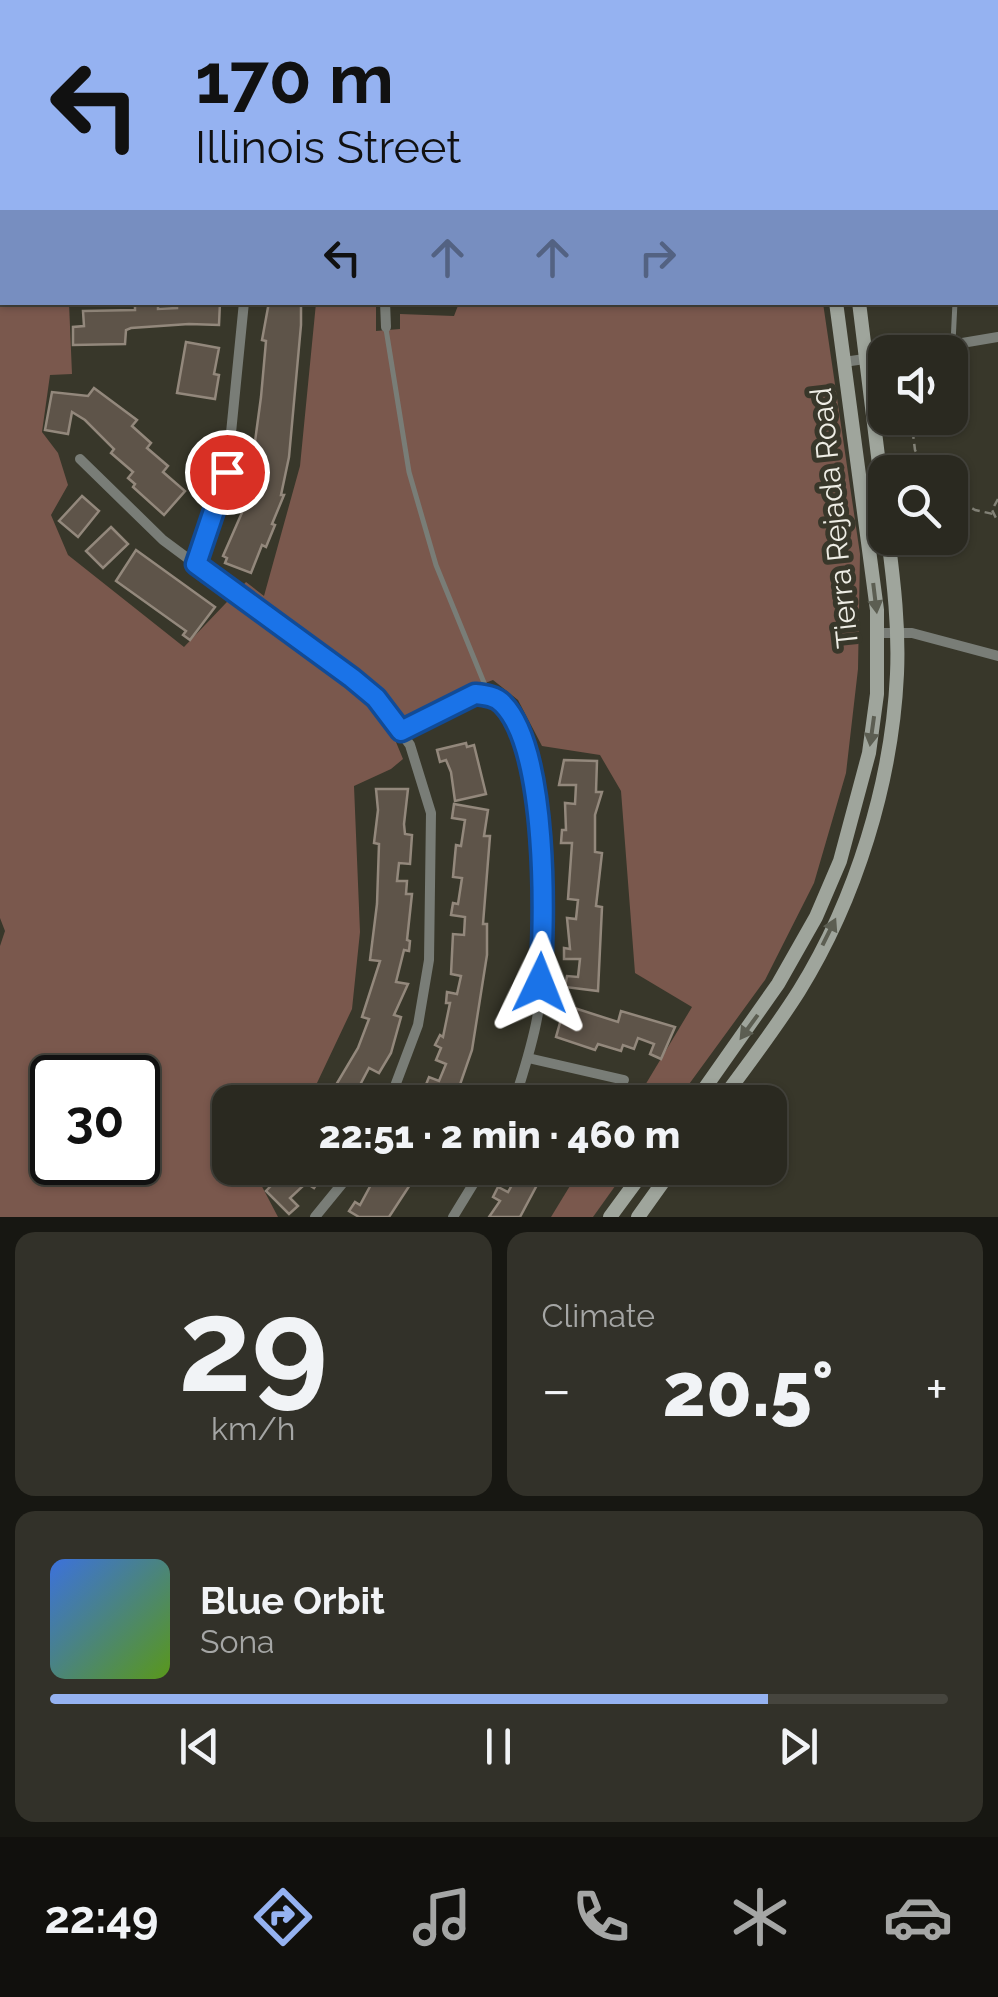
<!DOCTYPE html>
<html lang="en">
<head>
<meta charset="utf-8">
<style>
	body { margin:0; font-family:Raleway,sans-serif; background:#323129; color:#f1f3f6; height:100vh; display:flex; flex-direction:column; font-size:38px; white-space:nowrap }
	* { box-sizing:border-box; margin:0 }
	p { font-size:32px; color:#a5a6a5 }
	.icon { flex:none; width:55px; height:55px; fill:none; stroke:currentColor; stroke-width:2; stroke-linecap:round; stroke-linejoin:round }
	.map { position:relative; height:1217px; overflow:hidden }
	.details { display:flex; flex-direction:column; gap:15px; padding:15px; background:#171712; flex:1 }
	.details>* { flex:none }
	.top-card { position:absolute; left:0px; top:0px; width:1000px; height:305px; box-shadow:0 2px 8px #0004,0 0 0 2px #46453e; background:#95b2f1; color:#111; overflow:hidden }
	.tools { position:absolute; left:868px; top:335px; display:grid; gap:20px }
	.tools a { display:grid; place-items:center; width:100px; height:100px; border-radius:20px; background:#2a2920; box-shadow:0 2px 8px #0004,0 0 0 2px #46453e; font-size:50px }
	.speed { position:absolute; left:30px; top:1055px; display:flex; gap:20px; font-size:50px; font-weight:700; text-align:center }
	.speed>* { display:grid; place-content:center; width:130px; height:130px; border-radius:50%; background:#2a2920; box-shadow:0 2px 8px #0004,0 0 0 2px #46453e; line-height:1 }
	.speed .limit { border:5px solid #111; border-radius:15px; background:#fff; color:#111 }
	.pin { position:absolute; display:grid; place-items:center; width:85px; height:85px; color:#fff; margin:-42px; border:5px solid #fff; border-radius:50%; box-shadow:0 2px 10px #0007 }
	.me { position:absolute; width:110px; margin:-55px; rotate:2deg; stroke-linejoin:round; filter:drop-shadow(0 0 8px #0008) }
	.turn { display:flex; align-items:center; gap:35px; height:210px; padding:0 30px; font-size:45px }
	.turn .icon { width:130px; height:130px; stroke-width:2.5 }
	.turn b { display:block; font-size:70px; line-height:85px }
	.lanes { display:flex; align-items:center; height:95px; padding:0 30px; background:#0003; justify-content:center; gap:50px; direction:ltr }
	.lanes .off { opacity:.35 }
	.big { font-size:75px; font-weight:800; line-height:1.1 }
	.details .card { flex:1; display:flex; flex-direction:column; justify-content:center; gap:15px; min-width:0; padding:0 35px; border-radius:20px; background:#323129 }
	.details .dial { align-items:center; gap:0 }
	.dial b { font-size:130px; line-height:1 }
	.song { display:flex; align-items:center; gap:30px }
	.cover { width:120px; height:120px; border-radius:15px; background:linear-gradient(135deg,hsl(220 70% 55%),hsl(90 70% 35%)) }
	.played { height:10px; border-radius:5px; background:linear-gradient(90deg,#95b2f1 80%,#46453e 80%) }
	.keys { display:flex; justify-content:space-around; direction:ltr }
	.heat { display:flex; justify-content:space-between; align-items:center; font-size:55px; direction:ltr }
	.details .tiles { flex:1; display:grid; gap:15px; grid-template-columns:1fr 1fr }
	.card:last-child { grid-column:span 2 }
	.trip { position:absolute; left:212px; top:1085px; width:575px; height:100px; border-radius:20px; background:#2a2920; box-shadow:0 2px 8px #0004,0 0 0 2px #46453e; font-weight:800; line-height:100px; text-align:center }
	.tabs { display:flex; height:160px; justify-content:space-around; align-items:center; background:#11100d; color:#a5a6a5 }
	.tabs .icon { width:70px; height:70px }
	.tabs .selected { color:#95b2f1 }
	.tabs b { font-size:45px; color:#f1f3f6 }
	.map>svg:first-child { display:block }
</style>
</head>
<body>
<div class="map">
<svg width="998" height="1217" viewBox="0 0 998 1217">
	<rect width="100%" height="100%" fill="#38372a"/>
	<!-- green -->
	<g fill="#7a584d" fill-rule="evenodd">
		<path d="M0,0H438L442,2H2L0,59Z"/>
		<path d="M0,137L2,302L69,303L72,374L50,375L42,432L58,453L68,485L51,515L68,555L184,647L246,582L264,596L300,466L316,303H376V331L400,329V314L454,316L459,303H823L860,554L858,669L846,773L814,883L765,980L676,1102H635L692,1007L635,973L621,791L600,755L542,746L518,700L493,680L429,704L391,730L403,759L391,769L354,786L360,932L352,1009L308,1102H230V1168H264L257,1177L278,1217H0V946L5,931L0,918ZM52,1078H138V1162H52Z"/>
		<path d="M588,1168H628L593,1217H551L576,1176Z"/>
	</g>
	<!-- building -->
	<g fill="#5e5449" stroke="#93887c" stroke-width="2.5">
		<path d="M135,302H158V309L177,308V302H220L219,325L189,324L131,328L126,330L125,344L73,345V327L84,326L83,311L135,310Z"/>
		<path d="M269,302H301V325L289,457L281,495H284L272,524L275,525L266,547L262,545L251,573L225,563L227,558L223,556L244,508L241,507L249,486L261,397L266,341L262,340Z"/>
		<path d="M186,342L219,348L214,374L219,375L215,399L177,393Z"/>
		<path d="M94,388L137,420L132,426L151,443L147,448L168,466L163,472L185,491L164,515L133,487L135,484L128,478L133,472L111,453L114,449L85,420L72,412L68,434L45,430L52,392L88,396Z"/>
		<path d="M82,496L99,511L78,537L59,521Z"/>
		<path d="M111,527L128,544L103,568L86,551Z"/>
		<path d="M136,550L215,607L190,640L183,635L186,631L116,581Z"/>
		<path d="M466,743L467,747L474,745L486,794L455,801L451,772L446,760L440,762L437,750Z"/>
		<path d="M564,760L597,761L596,792H602L595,815V852L602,853L596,906L602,907L598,991L565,987L567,976L578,977L580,959H564V948L570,949L567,918L576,919L578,900L568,899L572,843H561L562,830H566L565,803L575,804L576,785H559Z"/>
		<path d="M376,789H408L404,824L405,834L412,835L410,864L399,863L397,881H407L406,894H412L407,940L410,941L409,951L404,950L396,982L408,984L394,1015L401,1017L391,1053L379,1073L369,1068L360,1085L368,1089L361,1102H329L332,1096L330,1095L358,1048L369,1019L362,1017L380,961L370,960L377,904L379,844L374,843L378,810Z"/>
		<path d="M454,804L488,810L484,836H490L483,924H487V955L472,1050L454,1102H419L429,1077L439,1081L446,1064L436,1060L441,1048L435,1045L440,1035L443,1037L450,1003H446L447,992L457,994L461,976L451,974L453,934L464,935L465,917L451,915L453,903L458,904L462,878L453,877L456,845L461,846L465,820L452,818Z"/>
		<path d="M565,1005L618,1022L621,1011L675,1027L661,1059L650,1054L654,1044L638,1038L634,1049L623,1045L621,1051L598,1044L595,1050L556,1037Z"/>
		<path d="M288,1168H322L317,1175L321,1178L314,1188L306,1183L290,1198L298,1206L289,1214L266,1191Z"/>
		<path d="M380,1168H421L389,1217H359L349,1211L355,1202L360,1205Z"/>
		<path d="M515,1168H546L520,1217H489L500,1201L493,1197L498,1187L508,1192L517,1176L512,1173Z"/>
	</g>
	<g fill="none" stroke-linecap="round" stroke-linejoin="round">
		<!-- path -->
		<g stroke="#828176" stroke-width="2.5" stroke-dasharray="8 5" stroke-linecap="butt">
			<path d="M998,17V18"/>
			<path d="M911,418L915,450L926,472"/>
			<path d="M950,495L975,510L993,514"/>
			<path d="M998,499L992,510L998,522"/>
		</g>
		<!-- lane -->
		<g stroke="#797d77" stroke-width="5">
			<path d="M0,51H2"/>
			<path d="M998,246V245"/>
			<path d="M386,329L409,472L436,565L489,695"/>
			<path d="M953,343L955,302"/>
		</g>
		<!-- street -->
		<g stroke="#797d77" stroke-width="10">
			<path d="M385,302L386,327"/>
			<path d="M909,352L998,337"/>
			<path d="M844,362L885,356"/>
			<path d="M80,459L163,540L376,698L410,745L431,813L429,960L418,1025L389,1102"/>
			<path d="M196,564L227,473L244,302"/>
			<path d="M877,633H912L998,656"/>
			<path d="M401,731L475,694C486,695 496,696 503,704C549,751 547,949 538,1013C533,1044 523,1073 514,1102"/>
			<path d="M528,1058L624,1080"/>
			<path d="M315,1217L355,1168"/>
			<path d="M453,1217L483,1168"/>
		</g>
		<!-- secondary -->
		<g stroke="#9fa59c" stroke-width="14">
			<path d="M819,0L820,2"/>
			<path d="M859,302L885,513"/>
			<path d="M695,1102L778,984L816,917L840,861L869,753L877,694V610L836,302"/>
			<path d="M720,1102C747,1066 775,1029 799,991C856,899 892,782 897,674C899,628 894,583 888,538"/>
			<path d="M610,1217L646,1168"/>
			<path d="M638,1217L673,1168"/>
		</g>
		<!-- highway -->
		<g stroke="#d6dfd1" stroke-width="18">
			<path d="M459,0L465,2"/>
			<path d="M649,2L650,0"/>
			<path d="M788,2V0"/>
			<path d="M914,2L916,0"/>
		</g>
	</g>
	<!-- one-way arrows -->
	<defs><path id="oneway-solid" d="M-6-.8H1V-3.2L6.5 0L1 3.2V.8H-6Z" transform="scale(2.5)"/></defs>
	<g fill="#5c5e52">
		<use href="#oneway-solid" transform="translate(875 598) rotate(83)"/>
		<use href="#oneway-solid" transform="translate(872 731) rotate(98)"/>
		<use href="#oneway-solid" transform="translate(829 932) rotate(-64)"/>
		<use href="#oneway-solid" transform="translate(749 1027) rotate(126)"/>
	</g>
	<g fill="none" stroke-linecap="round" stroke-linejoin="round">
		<!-- route casing -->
		<g stroke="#114b97" stroke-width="25">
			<path id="route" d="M227,472L196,564L352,678L376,698L401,731L475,694C485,695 496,696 503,704C548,750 545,921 540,983"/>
		</g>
		<!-- route -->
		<use href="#route" stroke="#1a73e8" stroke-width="18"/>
	</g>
	<g text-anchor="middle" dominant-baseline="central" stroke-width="10" stroke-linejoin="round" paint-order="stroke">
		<!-- street labels -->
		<g font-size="30" fill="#eeede5" stroke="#38372a">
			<text transform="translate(834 518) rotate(-96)">Tierra Rejada Road</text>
		</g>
	</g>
</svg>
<div class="tools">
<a><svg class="icon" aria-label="sound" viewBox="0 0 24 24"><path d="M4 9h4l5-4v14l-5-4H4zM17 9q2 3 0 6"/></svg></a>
<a><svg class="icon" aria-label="search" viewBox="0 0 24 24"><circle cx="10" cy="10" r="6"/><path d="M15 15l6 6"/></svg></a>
</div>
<div class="speed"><div class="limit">30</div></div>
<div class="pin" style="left:227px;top:472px;background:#d93025"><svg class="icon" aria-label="arrive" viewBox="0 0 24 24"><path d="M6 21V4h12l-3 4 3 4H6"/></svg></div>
<svg class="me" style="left:540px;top:983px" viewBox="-20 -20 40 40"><path d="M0-17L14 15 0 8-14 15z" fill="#1a73e8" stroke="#fff" stroke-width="4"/></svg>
<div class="trip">22:51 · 2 min · 460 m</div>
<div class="top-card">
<div class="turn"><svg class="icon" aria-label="left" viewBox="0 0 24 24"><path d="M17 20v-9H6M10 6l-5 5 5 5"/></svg><div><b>170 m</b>Illinois Street</div></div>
<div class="lanes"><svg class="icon" aria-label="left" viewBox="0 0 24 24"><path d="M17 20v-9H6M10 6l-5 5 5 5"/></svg><svg class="icon off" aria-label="ahead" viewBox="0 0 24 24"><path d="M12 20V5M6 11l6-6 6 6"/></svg><svg class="icon off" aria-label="ahead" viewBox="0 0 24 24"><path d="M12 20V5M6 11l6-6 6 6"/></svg><svg class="icon off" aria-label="right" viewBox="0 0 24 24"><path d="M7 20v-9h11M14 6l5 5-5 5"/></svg></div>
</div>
</div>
<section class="details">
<div class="tiles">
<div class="card dial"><b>29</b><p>km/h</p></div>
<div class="card"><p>Climate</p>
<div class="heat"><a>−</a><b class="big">20.5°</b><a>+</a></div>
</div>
<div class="card">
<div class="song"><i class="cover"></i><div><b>Blue Orbit</b><p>Sona</p></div></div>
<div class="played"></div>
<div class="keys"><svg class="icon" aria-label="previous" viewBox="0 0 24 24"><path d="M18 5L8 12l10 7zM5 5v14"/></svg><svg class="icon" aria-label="pause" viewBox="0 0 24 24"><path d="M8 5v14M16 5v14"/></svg><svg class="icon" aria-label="next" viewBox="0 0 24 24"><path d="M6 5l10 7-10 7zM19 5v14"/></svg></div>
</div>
</div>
</section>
<nav class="tabs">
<b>22:49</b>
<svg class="icon selected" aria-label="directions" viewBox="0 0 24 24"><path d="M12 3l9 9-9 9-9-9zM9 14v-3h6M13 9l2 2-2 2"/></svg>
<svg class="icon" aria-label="music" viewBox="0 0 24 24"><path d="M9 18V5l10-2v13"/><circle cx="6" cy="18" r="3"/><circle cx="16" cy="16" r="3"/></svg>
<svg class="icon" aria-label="phone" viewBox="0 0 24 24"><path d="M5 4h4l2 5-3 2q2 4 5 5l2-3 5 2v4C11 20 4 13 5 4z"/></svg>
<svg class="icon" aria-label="climate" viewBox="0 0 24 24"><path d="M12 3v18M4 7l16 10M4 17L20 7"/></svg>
<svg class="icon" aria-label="car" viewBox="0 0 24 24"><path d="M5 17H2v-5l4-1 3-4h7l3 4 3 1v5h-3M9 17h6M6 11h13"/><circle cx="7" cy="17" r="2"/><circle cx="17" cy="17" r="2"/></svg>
</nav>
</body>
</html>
